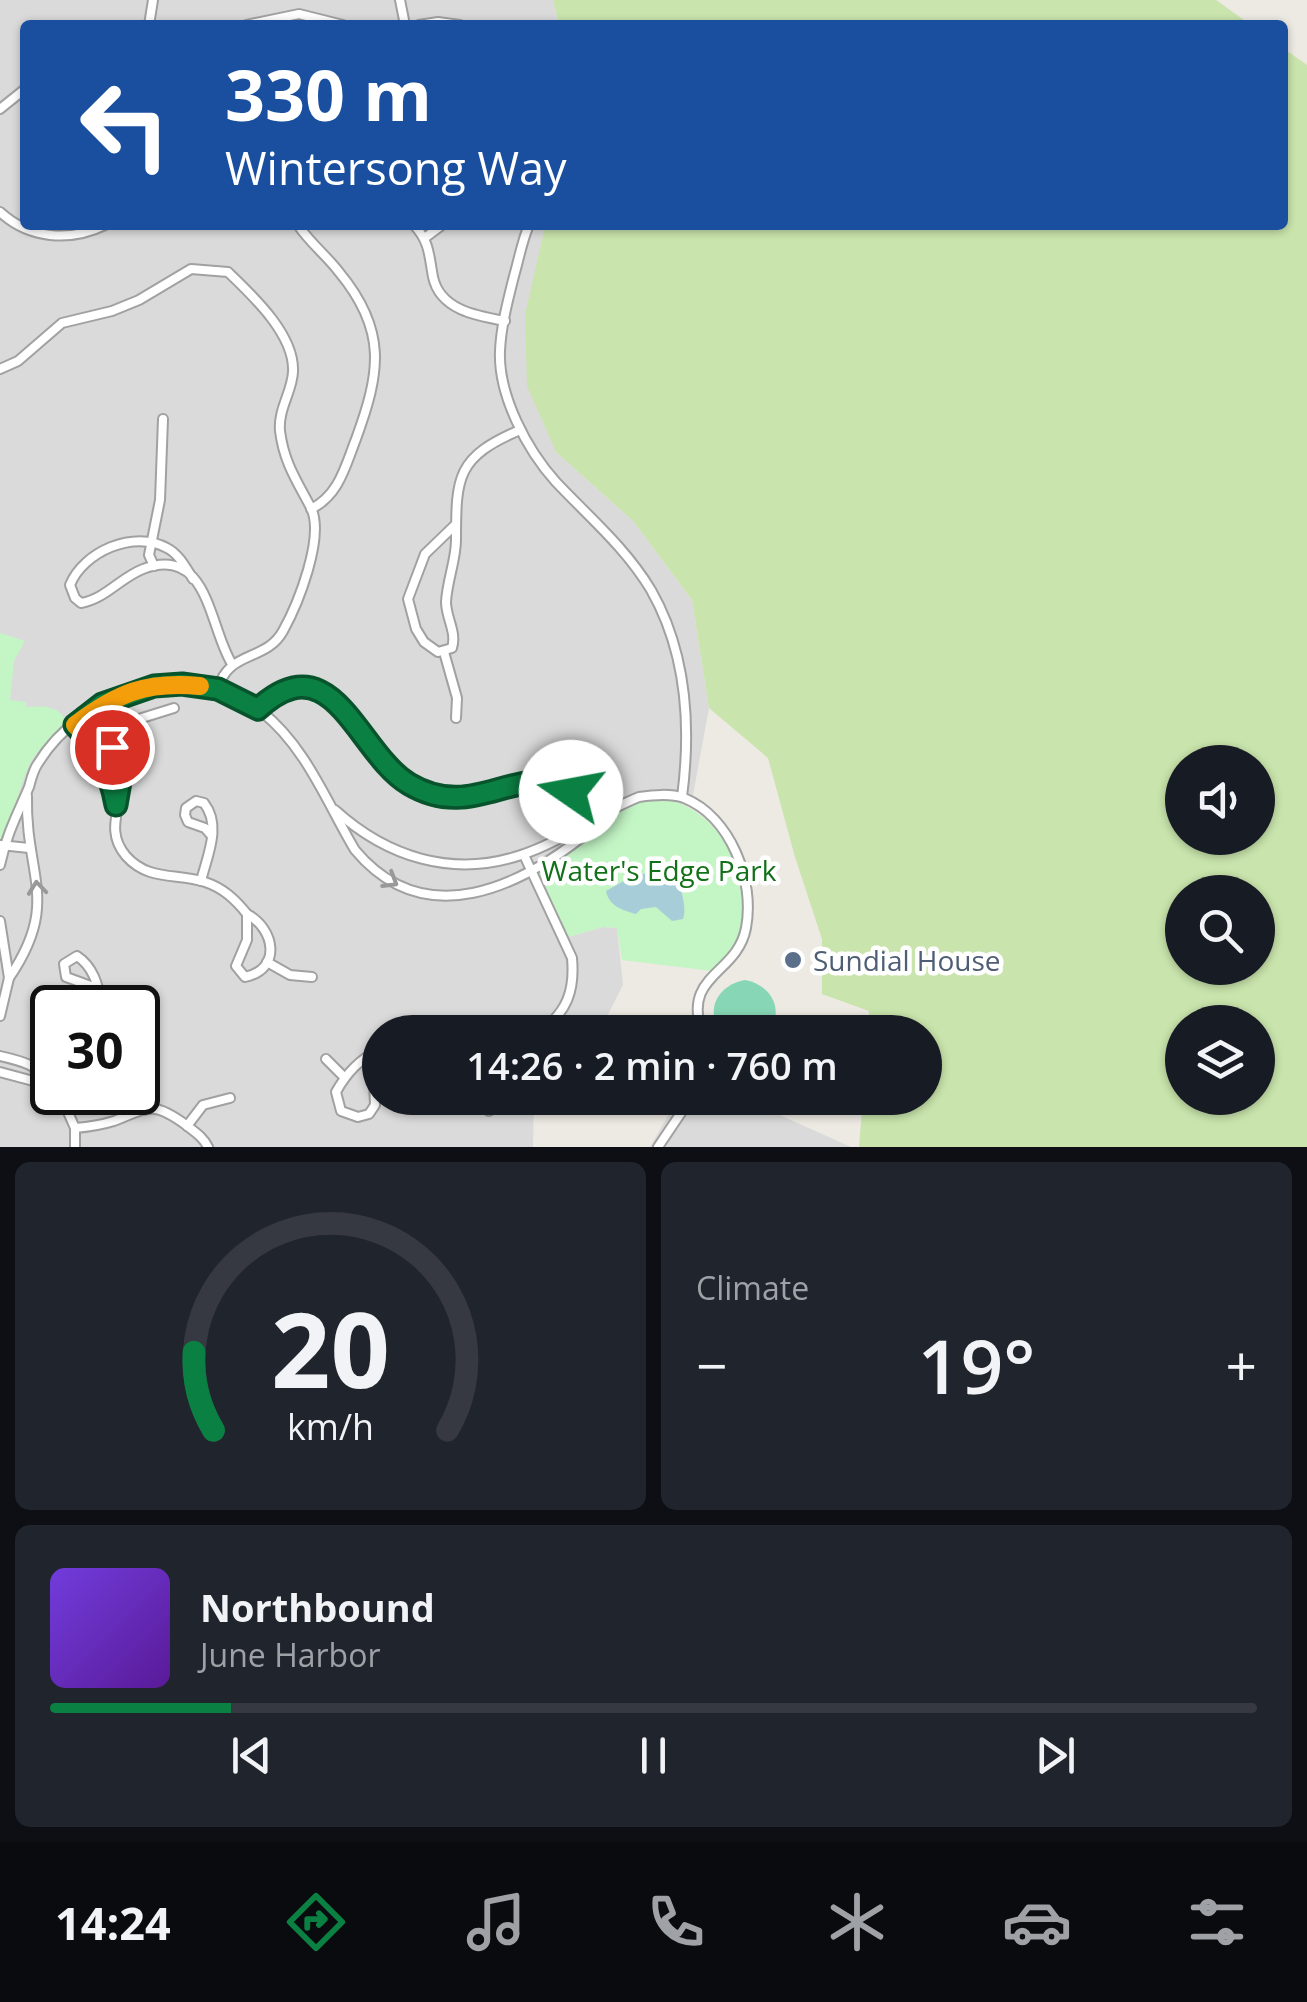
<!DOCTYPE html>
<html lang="en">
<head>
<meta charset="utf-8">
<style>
	body { margin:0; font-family:"Open Sans",sans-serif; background:#20242c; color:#f1f3f6; height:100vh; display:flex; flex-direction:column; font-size:38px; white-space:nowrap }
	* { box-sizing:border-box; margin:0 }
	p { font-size:32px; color:#9ea1a6 }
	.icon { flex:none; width:55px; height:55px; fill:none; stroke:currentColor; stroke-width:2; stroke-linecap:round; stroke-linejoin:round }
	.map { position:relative; height:1147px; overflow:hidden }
	.panel { display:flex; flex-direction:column; gap:15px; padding:15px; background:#0d0f14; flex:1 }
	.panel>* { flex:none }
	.banner { position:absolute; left:20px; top:20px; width:1268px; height:210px; border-radius:10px; box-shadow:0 2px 8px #0004; background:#1a4fa0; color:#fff; overflow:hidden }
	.fabs { position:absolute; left:1165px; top:745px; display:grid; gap:20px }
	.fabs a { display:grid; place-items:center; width:110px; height:110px; border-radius:50%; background:#171b24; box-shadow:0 2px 8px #0004; font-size:50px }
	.speed { position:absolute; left:30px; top:985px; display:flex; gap:20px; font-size:50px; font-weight:700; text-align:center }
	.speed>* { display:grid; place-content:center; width:130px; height:130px; border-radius:50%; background:#171b24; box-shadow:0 2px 8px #0004; line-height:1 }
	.speed .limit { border:5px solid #111; border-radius:15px; background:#fff; color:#111 }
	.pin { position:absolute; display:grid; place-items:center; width:85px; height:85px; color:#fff; margin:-42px; border:5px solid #fff; border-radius:50%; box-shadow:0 2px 10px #0007 }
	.me { position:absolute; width:110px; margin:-55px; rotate:282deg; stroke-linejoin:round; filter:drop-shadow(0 0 8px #0008) }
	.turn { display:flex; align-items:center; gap:35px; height:210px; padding:0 40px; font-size:45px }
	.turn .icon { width:130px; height:130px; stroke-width:2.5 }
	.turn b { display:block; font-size:70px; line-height:85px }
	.big { font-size:75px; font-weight:600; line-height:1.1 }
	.panel .card { flex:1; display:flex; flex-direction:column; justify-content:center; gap:15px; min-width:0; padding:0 35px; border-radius:15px; background:#20242c }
	.panel .dial { align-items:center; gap:0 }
	.dial svg { height:260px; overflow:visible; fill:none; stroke:#363941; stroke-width:7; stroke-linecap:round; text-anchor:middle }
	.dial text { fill:#f1f3f6; stroke:none }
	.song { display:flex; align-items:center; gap:30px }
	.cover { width:120px; height:120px; border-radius:15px; background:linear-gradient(135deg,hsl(260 70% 55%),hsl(270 70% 35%)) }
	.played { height:10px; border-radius:5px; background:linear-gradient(90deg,#0b8043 15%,#363941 15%) }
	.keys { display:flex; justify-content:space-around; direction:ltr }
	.heat { display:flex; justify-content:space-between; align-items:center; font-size:55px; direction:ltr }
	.panel .tiles { flex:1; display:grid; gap:15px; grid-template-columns:1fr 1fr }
	.card:last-child { grid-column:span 2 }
	.trip { position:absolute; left:362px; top:1015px; width:580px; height:100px; border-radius:50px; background:#171b24; box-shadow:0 2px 8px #0004; font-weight:600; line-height:100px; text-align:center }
	.tabs { display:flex; height:160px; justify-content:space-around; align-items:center; background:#090b0e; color:#9ea1a6 }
	.tabs .icon { width:70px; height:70px }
	.tabs .on { color:#0b8043 }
	.tabs b { font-size:45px; color:#f1f3f6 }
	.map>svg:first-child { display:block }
</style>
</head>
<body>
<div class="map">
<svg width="1307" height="1147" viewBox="0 0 1307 1147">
	<rect width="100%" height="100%" fill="#edeae3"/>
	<!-- residential -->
	<g fill="#dbdada" fill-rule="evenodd">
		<path d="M0,0H553L559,25H25V225H554L544,231L556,452L633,521L692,600L709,708L691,806L677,800L621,808L565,854L568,937L603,927L617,928L623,985L599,1032H380V1098H534L533,1147H0ZM52,1008H138V1092H52Z"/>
		<path d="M678,1098H742L851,1147H650Z"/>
	</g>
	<!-- grass -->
	<g fill="#c9e4ac" fill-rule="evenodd">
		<path d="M553,0H1216L1251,25H559Z"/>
		<path d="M1283,48L1307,65V1147H859L863,1098H925V1032H868L869,1011L822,994V939L795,857L768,758L709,708L692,600L633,521L556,452L527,386L525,315L544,231L554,225H1282ZM1182,762H1258V838H1182ZM1182,892H1258V968H1182ZM1182,1022H1258V1098H1182Z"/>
	</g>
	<!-- park -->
	<g fill="#c3f5c5">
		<path d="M0,633L25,641L14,661L10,700L26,702V707C42,706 63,705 66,725C53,741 39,745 29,766C18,789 14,820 0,840Z"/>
		<path d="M661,798C720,807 766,886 738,943C732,954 721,963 712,971L622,960L617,928L603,927L568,937L538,878L540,870L621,808L636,801Z"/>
	</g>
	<!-- pitch -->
	<path fill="#87d7b6" d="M745,980C771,985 784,1008 770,1032H720C705,1009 718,985 745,980Z"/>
	<!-- water -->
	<path fill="#a7ced8" d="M667,867L674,869C679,883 688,907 683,919L672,921L656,907L641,909L636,914C622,910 609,906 606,891L638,873L645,874Z"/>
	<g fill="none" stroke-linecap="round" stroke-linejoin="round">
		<!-- minor casing -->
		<g stroke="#a1a1a1" stroke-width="12">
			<g id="minor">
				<path d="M400,0L405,25"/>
				<path d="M149,25L153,0"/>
				<path d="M246,25L299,14L343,25"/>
				<path d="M419,25L438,22L460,25"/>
				<path d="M0,109L25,89"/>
				<path d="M0,212C29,239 70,242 105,225"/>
				<path d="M298,225C310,243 326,255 339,272C388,331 380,373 356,439C345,467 339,495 311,509"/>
				<path d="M414,225C430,242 429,256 433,277C440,310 477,316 505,321"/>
				<path d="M529,225C522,241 519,259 514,276C508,300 501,326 500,351C498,395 527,450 556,482C589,517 625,547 651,590C687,653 691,728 682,797"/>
				<path d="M426,237L442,225"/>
				<path d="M0,369L18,361L62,323L112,311L139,300L191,269L228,272C253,296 295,335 293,372C292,392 278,409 280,431C284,463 297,481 311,508C325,537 298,604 283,631C266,662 228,650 218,689"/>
				<path d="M454,526L425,554L408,599L416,629L424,642L438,652L452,648C457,632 446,618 446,602C447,581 456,560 456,540C456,476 457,457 520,430"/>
				<path d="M154,566L149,555L160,500L163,419"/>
				<path d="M193,579C186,568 179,554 167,548C134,529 83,552 70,585L75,598L81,603C105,599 120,578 143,569C209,544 209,628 232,664"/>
				<path d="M444,652L457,698L456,718"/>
				<path d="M258,709C319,652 345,716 379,759C388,771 402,781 416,787C492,826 538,733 594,820"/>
				<path d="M90,714C102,732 119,752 121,775C124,805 103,829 126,856C148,881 176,873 205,882C223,888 235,899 247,914V940L236,966L245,977C282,969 275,929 247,914"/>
				<path d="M75,725C96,748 109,769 115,800"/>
				<path d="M102,740L129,722L174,708"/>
				<path d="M335,810C387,857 452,878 521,855C562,842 598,813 639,797C653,795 670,793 684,798C731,817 755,881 746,928C737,975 682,974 702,1032"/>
				<path d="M0,845L29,848"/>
				<path d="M524,855L572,958C575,991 567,1012 540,1032"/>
				<path d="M0,865C7,833 17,815 29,787C31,780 33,771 37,765C81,691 191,656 262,712C306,747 327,803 355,850C425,934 521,887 591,830L594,820"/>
				<path d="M201,881C207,856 222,826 204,803L196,801L186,808L185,815L188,822L205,828L212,836"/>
				<path d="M0,921L9,978L0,1016"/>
				<path d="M267,962L290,975L312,977"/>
				<path d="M9,978C61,902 25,876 27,796"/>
				<path d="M99,989L66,977L64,964L77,956C95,968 98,987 103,1008"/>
				<path d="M380,1049C360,1059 347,1072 336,1092L341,1111L358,1117L369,1114L375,1105L374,1082L380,1064"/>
				<path d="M0,1056C22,1061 39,1065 52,1085"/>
				<path d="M326,1059L344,1077"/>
				<path d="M0,1072L52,1086"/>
				<path d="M59,1092L75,1128V1147"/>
				<path d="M484,1098L489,1111"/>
				<path d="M187,1126L203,1105L230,1098"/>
				<path d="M75,1128C88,1127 101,1125 114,1121C149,1107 153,1101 186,1125C195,1132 203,1137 208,1147"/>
				<path d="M658,1147L691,1098"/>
			</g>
		</g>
		<!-- minor -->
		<use href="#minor" stroke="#fff" stroke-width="8"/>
	</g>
	<!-- one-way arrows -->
	<defs><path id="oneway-chevron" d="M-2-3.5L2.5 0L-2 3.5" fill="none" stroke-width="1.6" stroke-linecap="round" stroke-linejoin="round" transform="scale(2.5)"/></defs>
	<g stroke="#999">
		<use href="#oneway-chevron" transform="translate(391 881) rotate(31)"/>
		<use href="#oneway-chevron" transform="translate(37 888) rotate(-96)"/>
	</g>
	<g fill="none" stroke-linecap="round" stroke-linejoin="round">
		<!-- route casing -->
		<g stroke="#07532c" stroke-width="25">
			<path id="route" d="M112,747L121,776L116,805C110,772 98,749 75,725L102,704L154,686L182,684L218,689L258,709C333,640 357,753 409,784C476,824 519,758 571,792"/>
		</g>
		<!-- route -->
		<use href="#route" stroke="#0b8043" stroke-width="18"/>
		<!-- slow -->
		<path stroke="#f59e0b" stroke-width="18" d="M81,731L75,725C118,693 145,681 200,686"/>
	</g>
	<!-- markers -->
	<circle fill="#5c6f8a" stroke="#fff" stroke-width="4" cx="793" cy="960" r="10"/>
	<g text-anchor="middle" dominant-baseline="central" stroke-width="9" stroke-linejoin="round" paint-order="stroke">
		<!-- park labels -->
		<g font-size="28" fill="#137219" stroke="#fff">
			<text x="659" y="870">Water's Edge Park</text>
		</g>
		<!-- service labels -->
		<g font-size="28" fill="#4e5e75" stroke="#fff" text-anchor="start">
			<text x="813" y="960">Sundial House</text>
		</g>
	</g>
</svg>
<div class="fabs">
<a><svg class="icon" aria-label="sound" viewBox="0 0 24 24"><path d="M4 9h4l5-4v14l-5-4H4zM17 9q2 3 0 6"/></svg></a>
<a><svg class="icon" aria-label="search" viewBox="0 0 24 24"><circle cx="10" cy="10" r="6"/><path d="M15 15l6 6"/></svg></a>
<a><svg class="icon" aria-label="layers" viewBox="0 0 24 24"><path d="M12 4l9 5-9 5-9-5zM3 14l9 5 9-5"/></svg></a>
</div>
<div class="speed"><div class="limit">30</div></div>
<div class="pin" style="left:112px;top:747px;background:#d93025"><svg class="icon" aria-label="arrive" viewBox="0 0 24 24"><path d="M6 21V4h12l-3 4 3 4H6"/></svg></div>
<svg class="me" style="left:571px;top:792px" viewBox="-20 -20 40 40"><circle r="19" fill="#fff"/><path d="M0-13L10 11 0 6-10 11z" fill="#0b8043"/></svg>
<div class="trip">14:26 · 2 min · 760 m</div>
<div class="banner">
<div class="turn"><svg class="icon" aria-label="left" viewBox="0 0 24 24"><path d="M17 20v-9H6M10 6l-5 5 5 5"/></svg><div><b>330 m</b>Wintersong Way</div></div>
</div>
</div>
<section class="panel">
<div class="tiles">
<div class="card dial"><svg viewBox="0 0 100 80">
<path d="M14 69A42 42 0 1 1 86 69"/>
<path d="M14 69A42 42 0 0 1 8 45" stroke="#0b8043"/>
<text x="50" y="56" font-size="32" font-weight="700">20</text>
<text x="50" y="72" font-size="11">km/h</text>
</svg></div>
<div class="card"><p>Climate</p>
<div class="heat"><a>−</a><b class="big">19°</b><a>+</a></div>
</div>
<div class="card">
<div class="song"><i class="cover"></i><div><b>Northbound</b><p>June Harbor</p></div></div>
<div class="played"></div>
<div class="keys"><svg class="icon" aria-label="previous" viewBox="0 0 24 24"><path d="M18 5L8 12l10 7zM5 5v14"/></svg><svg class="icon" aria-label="pause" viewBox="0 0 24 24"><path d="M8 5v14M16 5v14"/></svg><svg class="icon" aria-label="next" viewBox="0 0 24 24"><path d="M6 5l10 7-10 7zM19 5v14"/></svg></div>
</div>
</div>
</section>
<nav class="tabs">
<b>14:24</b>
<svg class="icon on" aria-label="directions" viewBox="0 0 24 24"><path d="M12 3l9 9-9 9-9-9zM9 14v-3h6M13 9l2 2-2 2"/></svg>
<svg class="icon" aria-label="music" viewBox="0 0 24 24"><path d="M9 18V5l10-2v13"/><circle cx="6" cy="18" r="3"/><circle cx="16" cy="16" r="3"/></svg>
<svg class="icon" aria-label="phone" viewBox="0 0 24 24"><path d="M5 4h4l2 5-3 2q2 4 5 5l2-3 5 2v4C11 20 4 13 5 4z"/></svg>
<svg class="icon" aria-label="climate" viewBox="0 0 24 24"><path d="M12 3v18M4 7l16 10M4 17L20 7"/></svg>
<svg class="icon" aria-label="car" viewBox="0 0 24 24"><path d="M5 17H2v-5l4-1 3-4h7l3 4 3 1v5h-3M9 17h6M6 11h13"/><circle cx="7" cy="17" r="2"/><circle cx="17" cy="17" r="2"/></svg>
<svg class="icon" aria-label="filters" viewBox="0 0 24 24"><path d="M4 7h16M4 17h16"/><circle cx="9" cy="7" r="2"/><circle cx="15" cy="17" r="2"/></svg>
</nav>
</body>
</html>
